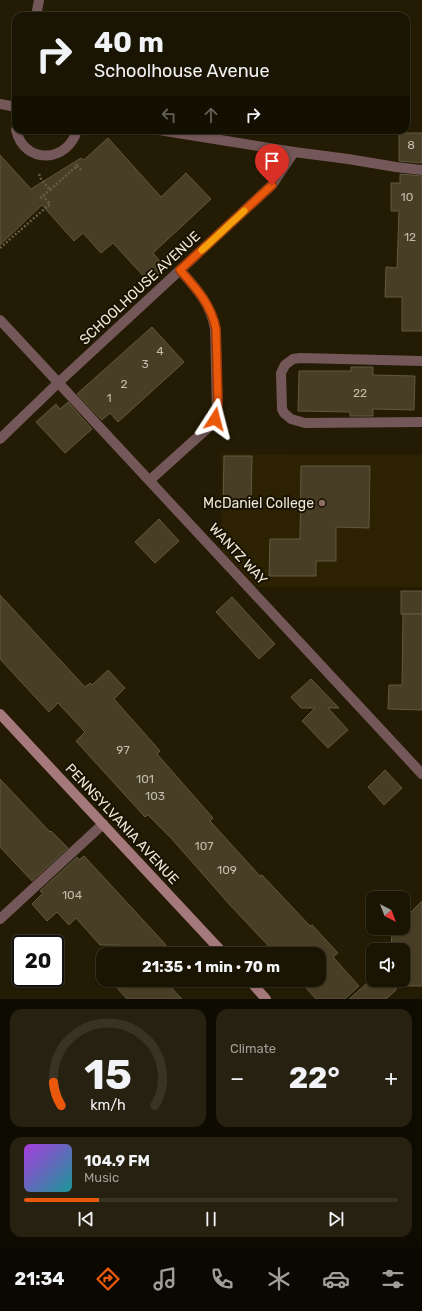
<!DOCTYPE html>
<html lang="en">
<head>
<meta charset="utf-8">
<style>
	body { margin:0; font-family:Rubik,sans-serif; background:#272111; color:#f1f3f6; height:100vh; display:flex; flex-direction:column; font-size:15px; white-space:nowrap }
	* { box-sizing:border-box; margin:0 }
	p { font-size:13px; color:#9f9e99 }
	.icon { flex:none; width:22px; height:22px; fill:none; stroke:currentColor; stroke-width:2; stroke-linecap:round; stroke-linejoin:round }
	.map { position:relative; height:999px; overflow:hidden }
	.details { display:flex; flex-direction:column; gap:10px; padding:10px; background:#0e0b01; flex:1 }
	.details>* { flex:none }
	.hud { position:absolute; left:12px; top:12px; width:398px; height:122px; border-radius:12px; box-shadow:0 1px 3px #0004,0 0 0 1px #383324; background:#1a1402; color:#f1f3f6; overflow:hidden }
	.needle { width:26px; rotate:138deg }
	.fabs { position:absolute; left:366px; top:891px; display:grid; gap:8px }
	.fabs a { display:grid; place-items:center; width:44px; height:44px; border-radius:8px; background:#1a1402; box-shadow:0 1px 3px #0004,0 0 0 1px #383324; font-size:20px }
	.speed { position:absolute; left:12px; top:935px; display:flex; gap:8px; font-size:20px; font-weight:700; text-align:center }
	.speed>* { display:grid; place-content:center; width:52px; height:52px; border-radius:50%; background:#1a1402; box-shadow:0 1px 3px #0004,0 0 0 1px #383324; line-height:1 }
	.speed .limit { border:2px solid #111; border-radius:6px; background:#fff; color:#111 }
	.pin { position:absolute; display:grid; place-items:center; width:34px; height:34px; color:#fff; margin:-41px -17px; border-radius:50% 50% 50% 0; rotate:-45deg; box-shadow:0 0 4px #0007 }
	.pin .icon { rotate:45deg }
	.me { position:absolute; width:44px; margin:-22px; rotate:9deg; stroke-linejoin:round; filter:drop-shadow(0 0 3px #0008) }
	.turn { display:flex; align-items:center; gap:14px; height:84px; padding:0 16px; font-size:18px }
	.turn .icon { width:52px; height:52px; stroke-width:2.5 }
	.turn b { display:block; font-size:28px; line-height:34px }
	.lanes { display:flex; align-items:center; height:38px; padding:0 16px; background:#0003; justify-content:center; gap:20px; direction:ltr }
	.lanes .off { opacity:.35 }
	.big { font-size:30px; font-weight:700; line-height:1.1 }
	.details .card { flex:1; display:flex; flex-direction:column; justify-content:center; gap:6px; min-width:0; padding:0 14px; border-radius:12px; background:#272111 }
	.details .dial { align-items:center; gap:0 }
	.dial svg { height:104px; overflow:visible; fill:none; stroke:#383324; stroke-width:7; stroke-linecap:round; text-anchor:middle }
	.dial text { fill:#f1f3f6; stroke:none }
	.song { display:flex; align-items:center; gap:12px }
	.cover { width:48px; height:48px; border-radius:6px; background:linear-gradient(135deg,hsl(280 70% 55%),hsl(180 70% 35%)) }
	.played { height:4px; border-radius:2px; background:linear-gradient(90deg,#ea580c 20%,#383324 20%) }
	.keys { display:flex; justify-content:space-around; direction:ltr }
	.heat { display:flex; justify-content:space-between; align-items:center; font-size:22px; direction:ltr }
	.details .tiles { flex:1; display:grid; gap:10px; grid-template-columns:1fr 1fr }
	.card:last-child { grid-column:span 2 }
	.trip { position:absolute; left:96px; top:947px; width:230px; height:40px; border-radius:12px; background:#1a1402; box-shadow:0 1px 3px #0004,0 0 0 1px #383324; font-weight:700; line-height:40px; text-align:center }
	.tabs { display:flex; height:64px; justify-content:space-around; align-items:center; background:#0a0801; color:#9f9e99 }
	.tabs .icon { width:28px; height:28px }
	.tabs .on { color:#ea580c }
	.tabs b { font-size:18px; color:#f1f3f6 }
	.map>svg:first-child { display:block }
</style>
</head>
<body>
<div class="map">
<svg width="422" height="999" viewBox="0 0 422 999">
	<rect width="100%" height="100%" fill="#231b03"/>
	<!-- built -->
	<path fill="#2c2101" d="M221,454L422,455V587H257L222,551Z"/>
	<!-- building -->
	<g fill="#483e26" stroke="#61583e">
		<path d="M399,133H422V163L399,161Z"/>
		<path d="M108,138L161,197L186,173L211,199L153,253L165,267L149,282L113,243L101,253L83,233L74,241L42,205L0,245V155L31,189L81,158L84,160Z"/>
		<path d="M400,174L422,176V331H402V297H385L386,267L397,268L399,211H391V183H400Z"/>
		<path d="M152,327L184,362L118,422L110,413L102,420L77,394Z"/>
		<path d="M351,367H373V375L415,376L414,410L373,409V416H350V412L298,411L299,371H351Z"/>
		<path d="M68,402L92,429L65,453L36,422L56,404L60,409Z"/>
		<path d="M224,456H252L251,507H223Z"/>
		<path d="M301,466H370L369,528L336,527V561H316V576H269L270,539H300Z"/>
		<path d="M159,519L179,541L155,563L135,542Z"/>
		<rect x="401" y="591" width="21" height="23"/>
		<path d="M0,595L85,687L90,683L92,685L108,670L125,688L114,699L160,751L157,754L213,818L210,821L260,876L262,875L310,926L312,925L338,953L333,957L359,986L345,999H316L299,980H319V954H276L230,905L171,838L148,815L145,817L76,741L85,732L58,703L49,712L0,659Z"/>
		<path d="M232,597L275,644L259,659L216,612Z"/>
		<path d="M403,614H422V710L388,709L389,685H402Z"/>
		<path d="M311,679L339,708H328L348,730L328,748L302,721L315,708H301L291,697Z"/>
		<path d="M385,770L402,788L384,805L368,787Z"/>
		<path d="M0,779L50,832L51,831L68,848L32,881L0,847Z"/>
		<path d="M84,856L166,945L155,954H109L119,945H100L76,918L69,925L57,912L47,921L32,904L43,893L40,891L77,857L79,860Z"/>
		<path d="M422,901V986H396V990L386,999H349L373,978V980H403V950H391L392,931L395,928H403V920Z"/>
		<path d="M103,960V972L97,965Z"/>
		<path d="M110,980H164L182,999H127Z"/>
	</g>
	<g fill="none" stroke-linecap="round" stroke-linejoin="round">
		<!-- path -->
		<g stroke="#655d48" stroke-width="2.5" stroke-dasharray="2 2" stroke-linecap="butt">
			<path d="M77,166L81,170"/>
			<path d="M39,174L41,179L50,190L77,166L75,163"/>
			<path d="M40,198L50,190"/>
			<path d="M0,248L50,204L43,196"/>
		</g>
		<!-- service -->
		<g stroke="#735759" stroke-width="10">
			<path d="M36,16L39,0"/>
			<path d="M0,104L16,107"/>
			<path d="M16,130C24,165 68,163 77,130"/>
			<path d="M159,130L294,152L348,159L396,167L422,170"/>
			<path d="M0,320L422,774"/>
			<path d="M422,361L300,358L293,359L285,365L281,373L282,409L284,413L291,419L305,423L422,422"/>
			<path d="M150,480L210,426L215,419L217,412L215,329C211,304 196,288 180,270"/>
			<path d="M0,919L103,824"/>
		</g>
		<!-- minor -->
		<path stroke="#735759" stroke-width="10" d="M0,439L59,382L272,185L294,152"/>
		<!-- secondary -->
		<g stroke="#a5787b" stroke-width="10">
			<path d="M0,714L224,954"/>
			<path d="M249,980L266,999"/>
		</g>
	</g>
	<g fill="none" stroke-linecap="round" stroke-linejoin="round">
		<!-- route casing -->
		<g stroke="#983908" stroke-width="10">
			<path id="route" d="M215,419L217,412L218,401L216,329C211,304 196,288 180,270L272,185"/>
		</g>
		<!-- route -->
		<use href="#route" stroke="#ea580c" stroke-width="7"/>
		<!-- slow -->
		<path stroke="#f59e0b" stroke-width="7" d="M202,250L244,211"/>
	</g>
	<!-- markers -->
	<circle fill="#8d6e63" stroke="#1a1200" stroke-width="1.5" cx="322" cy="503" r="4"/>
	<g text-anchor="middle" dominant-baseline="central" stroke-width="4" stroke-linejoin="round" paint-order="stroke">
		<!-- number labels -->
		<g font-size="12" fill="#c3bdac">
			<text x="411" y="145">8</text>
			<text x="407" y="197">10</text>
			<text x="410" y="237">12</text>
			<text x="160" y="351">4</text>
			<text x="145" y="364">3</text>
			<text x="124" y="384">2</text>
			<text x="360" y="393">22</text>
			<text x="109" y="398">1</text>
			<text x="123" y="750">97</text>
			<text x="145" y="779">101</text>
			<text x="155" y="796">103</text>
			<text x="204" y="846">107</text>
			<text x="227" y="870">109</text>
			<text x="72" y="895">104</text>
		</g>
		<!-- street labels -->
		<g font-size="14" fill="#ece7d8" stroke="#1a1200">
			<text transform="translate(140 288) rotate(-43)">SCHOOLHOUSE AVENUE</text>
			<text transform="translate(238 554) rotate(47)">WANTZ WAY</text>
			<text transform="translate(122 824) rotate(47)">PENNSYLVANIA AVENUE</text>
		</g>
		<!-- poi labels -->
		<g font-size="14" fill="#ece7d8" stroke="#1a1200" text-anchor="end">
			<text x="314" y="503">McDaniel College</text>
		</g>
	</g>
</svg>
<div class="fabs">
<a><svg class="needle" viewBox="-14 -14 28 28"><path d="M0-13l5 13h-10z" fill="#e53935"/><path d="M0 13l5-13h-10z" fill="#9f9e99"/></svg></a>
<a><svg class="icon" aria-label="sound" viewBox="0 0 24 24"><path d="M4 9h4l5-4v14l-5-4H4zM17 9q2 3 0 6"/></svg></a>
</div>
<div class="speed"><div class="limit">20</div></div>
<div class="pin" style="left:272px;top:185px;background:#d93025"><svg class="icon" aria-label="arrive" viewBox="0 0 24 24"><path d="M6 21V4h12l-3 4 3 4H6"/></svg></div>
<svg class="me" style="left:215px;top:419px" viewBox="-20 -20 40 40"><path d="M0-17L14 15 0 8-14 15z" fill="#ea580c" stroke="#fff" stroke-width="4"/></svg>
<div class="trip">21:35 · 1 min · 70 m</div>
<div class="hud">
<div class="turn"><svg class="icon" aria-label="right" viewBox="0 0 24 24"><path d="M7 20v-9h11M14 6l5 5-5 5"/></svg><div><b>40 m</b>Schoolhouse Avenue</div></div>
<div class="lanes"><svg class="icon off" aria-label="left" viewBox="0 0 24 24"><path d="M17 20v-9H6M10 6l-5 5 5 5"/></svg><svg class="icon off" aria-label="ahead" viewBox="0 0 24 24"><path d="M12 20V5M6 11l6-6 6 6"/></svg><svg class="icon" aria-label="right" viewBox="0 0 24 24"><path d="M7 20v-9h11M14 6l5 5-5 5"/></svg></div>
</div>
</div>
<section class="details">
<div class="tiles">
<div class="card dial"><svg viewBox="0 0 100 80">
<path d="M14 69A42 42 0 1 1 86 69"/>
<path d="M14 69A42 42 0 0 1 8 51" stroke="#ea580c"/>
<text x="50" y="56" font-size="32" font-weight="700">15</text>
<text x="50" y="72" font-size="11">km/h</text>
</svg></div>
<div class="card"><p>Climate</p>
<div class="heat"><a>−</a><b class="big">22°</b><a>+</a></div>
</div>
<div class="card">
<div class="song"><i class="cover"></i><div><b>104.9 FM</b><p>Music</p></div></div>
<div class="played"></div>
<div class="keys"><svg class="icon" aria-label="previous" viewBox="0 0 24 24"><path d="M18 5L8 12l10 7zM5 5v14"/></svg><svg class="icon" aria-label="pause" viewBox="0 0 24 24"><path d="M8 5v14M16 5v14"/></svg><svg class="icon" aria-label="next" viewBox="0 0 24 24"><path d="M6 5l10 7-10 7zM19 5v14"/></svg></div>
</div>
</div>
</section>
<nav class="tabs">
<b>21:34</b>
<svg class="icon on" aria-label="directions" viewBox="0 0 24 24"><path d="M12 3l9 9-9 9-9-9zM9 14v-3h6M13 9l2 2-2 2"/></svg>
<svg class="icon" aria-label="music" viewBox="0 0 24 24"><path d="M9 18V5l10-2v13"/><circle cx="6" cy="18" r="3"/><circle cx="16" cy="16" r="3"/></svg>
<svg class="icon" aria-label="phone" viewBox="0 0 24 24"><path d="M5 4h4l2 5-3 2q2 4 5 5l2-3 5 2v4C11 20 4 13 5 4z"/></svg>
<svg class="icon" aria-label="climate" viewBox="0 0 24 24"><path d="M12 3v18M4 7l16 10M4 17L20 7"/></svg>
<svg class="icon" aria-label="car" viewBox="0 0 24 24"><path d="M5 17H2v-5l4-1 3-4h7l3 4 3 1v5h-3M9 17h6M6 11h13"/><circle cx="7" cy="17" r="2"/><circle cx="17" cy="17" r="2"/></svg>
<svg class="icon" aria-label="filters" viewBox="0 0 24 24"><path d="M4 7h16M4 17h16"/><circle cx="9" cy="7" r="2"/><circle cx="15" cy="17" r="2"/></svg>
</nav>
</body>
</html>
